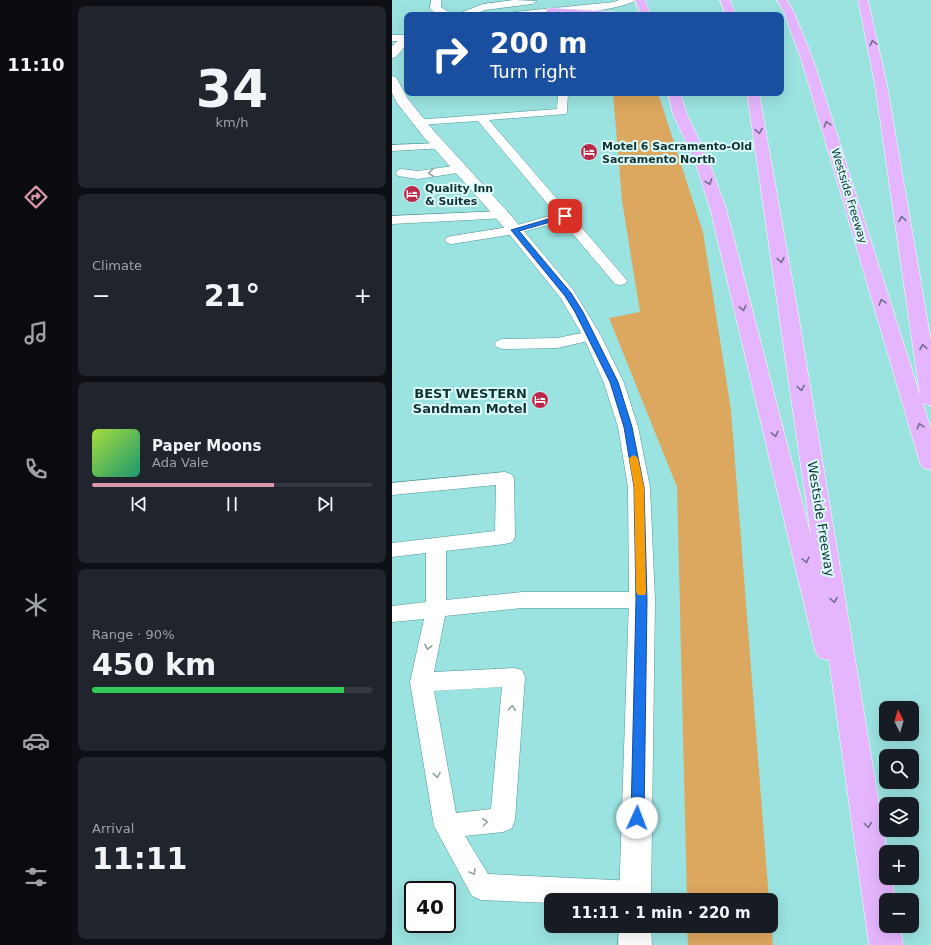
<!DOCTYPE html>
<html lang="en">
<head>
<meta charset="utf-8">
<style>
	body { margin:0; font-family:"DejaVu Sans",sans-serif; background:#20242c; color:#f1f3f6; height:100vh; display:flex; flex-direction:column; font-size:15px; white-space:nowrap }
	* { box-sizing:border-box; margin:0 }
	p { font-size:13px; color:#9ea1a6 }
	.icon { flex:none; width:22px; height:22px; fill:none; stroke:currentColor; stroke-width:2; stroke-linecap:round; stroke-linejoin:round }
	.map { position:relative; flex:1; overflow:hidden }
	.sheet { display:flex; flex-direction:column; gap:6px; padding:6px; background:#0d0f14; width:320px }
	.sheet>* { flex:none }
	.top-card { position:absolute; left:12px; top:12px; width:380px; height:84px; border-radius:8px; box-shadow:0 4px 16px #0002; background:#1a4fa0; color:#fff; overflow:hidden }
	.needle { width:26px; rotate:355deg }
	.controls { position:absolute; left:487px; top:701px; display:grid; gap:8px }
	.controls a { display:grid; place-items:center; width:40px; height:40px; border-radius:8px; background:#171b24; box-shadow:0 4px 16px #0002; font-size:20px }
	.speed { position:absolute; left:12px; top:881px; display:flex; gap:8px; font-size:20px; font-weight:700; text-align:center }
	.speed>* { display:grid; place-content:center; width:52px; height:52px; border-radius:50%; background:#171b24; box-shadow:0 4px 16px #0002; line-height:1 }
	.speed .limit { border:2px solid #111; border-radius:6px; background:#fff; color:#111 }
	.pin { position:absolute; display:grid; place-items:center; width:34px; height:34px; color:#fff; margin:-17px; border-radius:8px; box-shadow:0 2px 6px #0006 }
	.me { position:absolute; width:44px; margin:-22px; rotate:2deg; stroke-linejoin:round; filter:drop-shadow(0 0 3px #0008) }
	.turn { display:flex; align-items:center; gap:14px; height:84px; padding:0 20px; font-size:18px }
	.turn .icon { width:52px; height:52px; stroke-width:2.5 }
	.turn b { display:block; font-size:28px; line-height:34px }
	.big { font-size:30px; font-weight:600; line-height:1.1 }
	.sheet .card { flex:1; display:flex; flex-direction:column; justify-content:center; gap:6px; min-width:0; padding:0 14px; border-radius:8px; background:#20242c }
	.sheet .dial { align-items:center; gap:0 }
	.dial b { font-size:52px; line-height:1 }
	.song { display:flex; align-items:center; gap:12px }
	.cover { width:48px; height:48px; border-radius:6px; background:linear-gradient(135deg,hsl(80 70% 55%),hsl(160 70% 35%)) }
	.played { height:4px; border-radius:2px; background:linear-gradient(90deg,#d898a9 65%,#363941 65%) }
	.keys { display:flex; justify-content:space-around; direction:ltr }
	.heat { display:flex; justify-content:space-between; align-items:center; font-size:22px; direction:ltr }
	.charge { height:6px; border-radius:3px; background:linear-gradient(90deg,#34c759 90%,#363941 0) }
	.trip { position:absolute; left:152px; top:893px; width:234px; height:40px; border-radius:8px; background:#171b24; box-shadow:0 4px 16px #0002; font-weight:600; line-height:40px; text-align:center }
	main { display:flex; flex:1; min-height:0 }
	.menu { display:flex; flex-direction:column; width:72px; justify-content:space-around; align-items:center; background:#090b0e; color:#9ea1a6 }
	.menu .icon { width:28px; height:28px }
	.menu .active { color:#d898a9 }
	.menu b { font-size:18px; color:#f1f3f6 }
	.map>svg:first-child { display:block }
</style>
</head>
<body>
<main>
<nav class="menu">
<b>11:10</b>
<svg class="icon active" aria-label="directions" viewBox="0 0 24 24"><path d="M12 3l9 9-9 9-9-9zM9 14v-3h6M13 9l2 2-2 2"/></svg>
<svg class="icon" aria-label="music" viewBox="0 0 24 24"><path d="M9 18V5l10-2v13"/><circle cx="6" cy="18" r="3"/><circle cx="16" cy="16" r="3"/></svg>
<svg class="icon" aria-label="phone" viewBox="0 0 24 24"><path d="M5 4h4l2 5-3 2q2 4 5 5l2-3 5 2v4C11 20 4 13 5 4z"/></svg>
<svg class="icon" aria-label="climate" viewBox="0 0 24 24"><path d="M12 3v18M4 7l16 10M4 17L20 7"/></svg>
<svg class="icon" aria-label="car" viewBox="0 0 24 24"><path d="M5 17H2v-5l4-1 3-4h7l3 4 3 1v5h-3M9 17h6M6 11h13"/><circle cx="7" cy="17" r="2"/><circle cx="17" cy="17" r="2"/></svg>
<svg class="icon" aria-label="filters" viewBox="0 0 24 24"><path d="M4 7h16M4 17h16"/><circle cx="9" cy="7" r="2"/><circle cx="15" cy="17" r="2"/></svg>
</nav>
<section class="sheet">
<div class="card dial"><b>34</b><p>km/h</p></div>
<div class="card"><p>Climate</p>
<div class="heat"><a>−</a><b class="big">21°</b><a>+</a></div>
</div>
<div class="card">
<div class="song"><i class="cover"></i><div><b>Paper Moons</b><p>Ada Vale</p></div></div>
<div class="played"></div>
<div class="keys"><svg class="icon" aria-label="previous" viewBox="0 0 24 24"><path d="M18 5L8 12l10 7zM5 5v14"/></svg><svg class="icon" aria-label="pause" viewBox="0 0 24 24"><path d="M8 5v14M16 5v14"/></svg><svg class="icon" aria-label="next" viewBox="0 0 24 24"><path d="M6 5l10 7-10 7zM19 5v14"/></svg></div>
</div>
<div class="card"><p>Range · 90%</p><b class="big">450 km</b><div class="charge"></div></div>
<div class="card"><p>Arrival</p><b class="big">11:11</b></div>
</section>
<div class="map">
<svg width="539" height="945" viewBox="0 0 539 945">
	<rect width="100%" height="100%" fill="#9be3e1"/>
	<!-- green -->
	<g fill="#dca75f">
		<path d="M221,93H266L311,232L339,410L377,900H295L285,487L217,318L248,312L230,201Z"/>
		<path d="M379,924L381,945H296L295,926H379Z"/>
	</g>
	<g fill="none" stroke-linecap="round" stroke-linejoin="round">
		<!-- service casing -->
		<g stroke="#509796" stroke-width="1">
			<g id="service">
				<rect x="0" y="35" width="15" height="6"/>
				<path d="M166,93H176L175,112L174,114L97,120L233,278L235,281L233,284L228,285L223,284L170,221L123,234L60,244L55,243L53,240L55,237L60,236L122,226L164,214L86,121L27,125L21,122L23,120L165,109Z"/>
				<path d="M48,143L52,144L54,146L52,148L0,151V145Z"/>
				<path d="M68,165L72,166L74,169L72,172L26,179L6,176L4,173L6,170L10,169L26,171Z"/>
				<path d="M110,211L115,212L116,215L115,218L0,224V216Z"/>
				<path d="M200,331L205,333L208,336L205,339L165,348L110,349L105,347L102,344L105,341L110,339L165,338Z"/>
				<path d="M113,472L119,474L122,478L123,537L120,542L113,544L54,551V600L130,592H250L257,594L260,600L257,606L250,608H130L53,616L42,672L122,668L130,670L133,677L123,820L120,828L111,832L73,836L96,874L243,881L252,885L256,894L254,900H159V903L89,900L80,896L42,826L18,682L32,619L0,622V606L34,602V553L0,557V543L103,531L104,485L0,495V483ZM110,687L99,809L64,813L42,691Z"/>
			</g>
		</g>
		<!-- minor casing -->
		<g stroke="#509796" stroke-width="1">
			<path id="minor" d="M39,0H49V7L61,15C52,15 44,16 38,8Z"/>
		</g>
		<!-- tertiary casing -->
		<g stroke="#509796" stroke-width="1">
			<g id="tertiary">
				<path d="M122,0L145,1L140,4L93,10L81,15H67L68,13L91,4Z"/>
				<path d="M227,0H242L241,2C207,15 153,15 117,15L122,12L222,2Z"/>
				<path d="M15,35V44L4,57L0,58V46L11,36Z"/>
				<path d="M0,76L4,77L16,99L41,130L116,212L182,291L209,336L232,383L246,427L258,487L263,600L259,900H227L237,600L236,487L226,427L212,383L191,336L168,297L104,218L31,136L5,103L0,93Z"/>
				<path d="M227,926H259L260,945H226Z"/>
			</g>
		</g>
		<!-- motorway casing -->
		<g stroke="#fff" stroke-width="1">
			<g id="motorway">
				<path d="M243,0H253L259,15H249Z"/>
				<path d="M328,0H338L344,15H334Z"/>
				<path d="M385,0H395L402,12L422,62L528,395L483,85L466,0H476L495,85L539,341V406L531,403L539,429V470L531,468L528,463L410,62L392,12Z"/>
				<path d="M159,8L222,12L227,15H170L155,13L154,11L155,9Z"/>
				<path d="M276,93H288L295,114L317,162L334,208L419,536L355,93H367L405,307L495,852H494V878H500L503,900H494V926H508L511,945H477L437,660L427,658L423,650L318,208L303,162L281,114Z"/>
			</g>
		</g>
		<!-- service -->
		<use href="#service" fill="#fff" fill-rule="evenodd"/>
		<!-- minor -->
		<use href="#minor" fill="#fff" fill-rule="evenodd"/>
		<!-- tertiary -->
		<use href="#tertiary" fill="#fff" fill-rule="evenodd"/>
		<!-- motorway -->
		<use href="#motorway" fill="#e5b6fd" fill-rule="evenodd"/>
	</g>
	<!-- one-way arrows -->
	<defs><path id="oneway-chevron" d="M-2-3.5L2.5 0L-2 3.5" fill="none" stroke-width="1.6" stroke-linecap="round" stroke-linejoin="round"/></defs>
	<g stroke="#716d8d">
		<use href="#oneway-chevron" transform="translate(481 43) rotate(-102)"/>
		<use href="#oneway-chevron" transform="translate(435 124) rotate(-107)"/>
		<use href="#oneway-chevron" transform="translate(367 131) rotate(81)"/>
		<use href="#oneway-chevron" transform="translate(317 182) rotate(70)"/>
		<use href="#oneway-chevron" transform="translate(510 219) rotate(-99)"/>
		<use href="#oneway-chevron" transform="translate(389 260) rotate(81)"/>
		<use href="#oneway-chevron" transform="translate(490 302) rotate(-107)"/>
		<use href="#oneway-chevron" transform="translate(351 308) rotate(76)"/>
		<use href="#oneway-chevron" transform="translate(531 347) rotate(-99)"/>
		<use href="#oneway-chevron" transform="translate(409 388) rotate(81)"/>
		<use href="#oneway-chevron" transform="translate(528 426) rotate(-107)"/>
		<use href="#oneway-chevron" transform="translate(383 434) rotate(76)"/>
		<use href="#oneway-chevron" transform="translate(414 560) rotate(76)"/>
		<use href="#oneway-chevron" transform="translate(442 600) rotate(81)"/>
		<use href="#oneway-chevron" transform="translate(476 825) rotate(82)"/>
	</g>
	<g stroke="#95a2a2">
		<use href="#oneway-chevron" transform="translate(39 173) rotate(173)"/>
		<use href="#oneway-chevron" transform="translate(36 647) rotate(102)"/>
		<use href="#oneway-chevron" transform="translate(120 708) rotate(-86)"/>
		<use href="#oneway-chevron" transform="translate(45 775) rotate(80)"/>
		<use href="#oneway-chevron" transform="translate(93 822) rotate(-7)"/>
		<use href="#oneway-chevron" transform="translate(81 872) rotate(60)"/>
	</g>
	<!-- route -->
	<path fill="#1a73e8" stroke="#114b97" d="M173,214L176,215V217L127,231L179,293L191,312L226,382L240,427L252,487L255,600L252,818L250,822L245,824L241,822L239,818L244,600L242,487L232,427L218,382L183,312L173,296L119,230Z"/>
	<!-- slow -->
	<path fill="#f59e0b" d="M242,455L246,458L252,487L254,592L253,595H246L244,592L242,487L237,458Z"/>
	<!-- icons -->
	<defs>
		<g id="hotel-disc" transform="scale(0.9)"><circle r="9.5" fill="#ba294a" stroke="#dafcfb"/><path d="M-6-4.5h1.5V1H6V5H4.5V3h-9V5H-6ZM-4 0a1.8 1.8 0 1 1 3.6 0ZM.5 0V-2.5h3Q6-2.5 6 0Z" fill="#fff"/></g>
	</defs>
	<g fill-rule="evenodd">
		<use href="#hotel-disc" x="197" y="152"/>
		<use href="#hotel-disc" x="20" y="194"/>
		<use href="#hotel-disc" x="148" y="400"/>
	</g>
	<g text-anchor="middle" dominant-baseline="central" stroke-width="4" stroke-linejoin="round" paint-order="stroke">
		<!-- far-poi labels -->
		<g font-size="11" font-weight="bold" fill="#133131" stroke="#dafcfb" text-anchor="start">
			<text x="210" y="146">Motel 6 Sacramento-Old<tspan x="210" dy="13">Sacramento North</tspan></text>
			<text x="33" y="188">Quality Inn<tspan x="33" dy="13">&amp; Suites</tspan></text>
		</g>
		<!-- far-street labels -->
		<g font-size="11" fill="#133131" stroke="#dafcfb">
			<text transform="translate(457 196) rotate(73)">Westside Freeway</text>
		</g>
		<!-- poi labels -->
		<g font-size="13" font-weight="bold" fill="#133131" stroke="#dafcfb" text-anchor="end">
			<text x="135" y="393">BEST WESTERN<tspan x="135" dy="15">Sandman Motel</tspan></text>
		</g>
		<!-- street labels -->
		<g font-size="13" fill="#133131" stroke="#dafcfb">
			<text transform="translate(429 519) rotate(81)">Westside Freeway</text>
		</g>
	</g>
</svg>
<div class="controls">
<a><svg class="needle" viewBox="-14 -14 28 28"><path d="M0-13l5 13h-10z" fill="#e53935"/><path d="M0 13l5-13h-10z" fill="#9ea1a6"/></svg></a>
<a><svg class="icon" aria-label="search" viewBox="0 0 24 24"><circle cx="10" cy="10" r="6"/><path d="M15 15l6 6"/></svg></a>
<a><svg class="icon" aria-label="layers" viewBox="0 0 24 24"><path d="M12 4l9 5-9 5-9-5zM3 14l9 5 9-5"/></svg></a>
<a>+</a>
<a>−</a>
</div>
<div class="speed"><div class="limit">40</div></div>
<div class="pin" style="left:173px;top:216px;background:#d93025"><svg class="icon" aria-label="arrive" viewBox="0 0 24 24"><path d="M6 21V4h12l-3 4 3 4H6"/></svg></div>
<svg class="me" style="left:245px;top:818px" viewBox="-20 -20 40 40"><circle r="19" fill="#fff"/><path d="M0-13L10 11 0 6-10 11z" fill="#1a73e8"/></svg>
<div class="trip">11:11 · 1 min · 220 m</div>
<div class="top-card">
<div class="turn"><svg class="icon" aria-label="right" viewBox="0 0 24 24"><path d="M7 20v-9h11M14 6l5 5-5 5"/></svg><div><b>200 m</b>Turn right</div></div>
</div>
</div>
</main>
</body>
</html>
